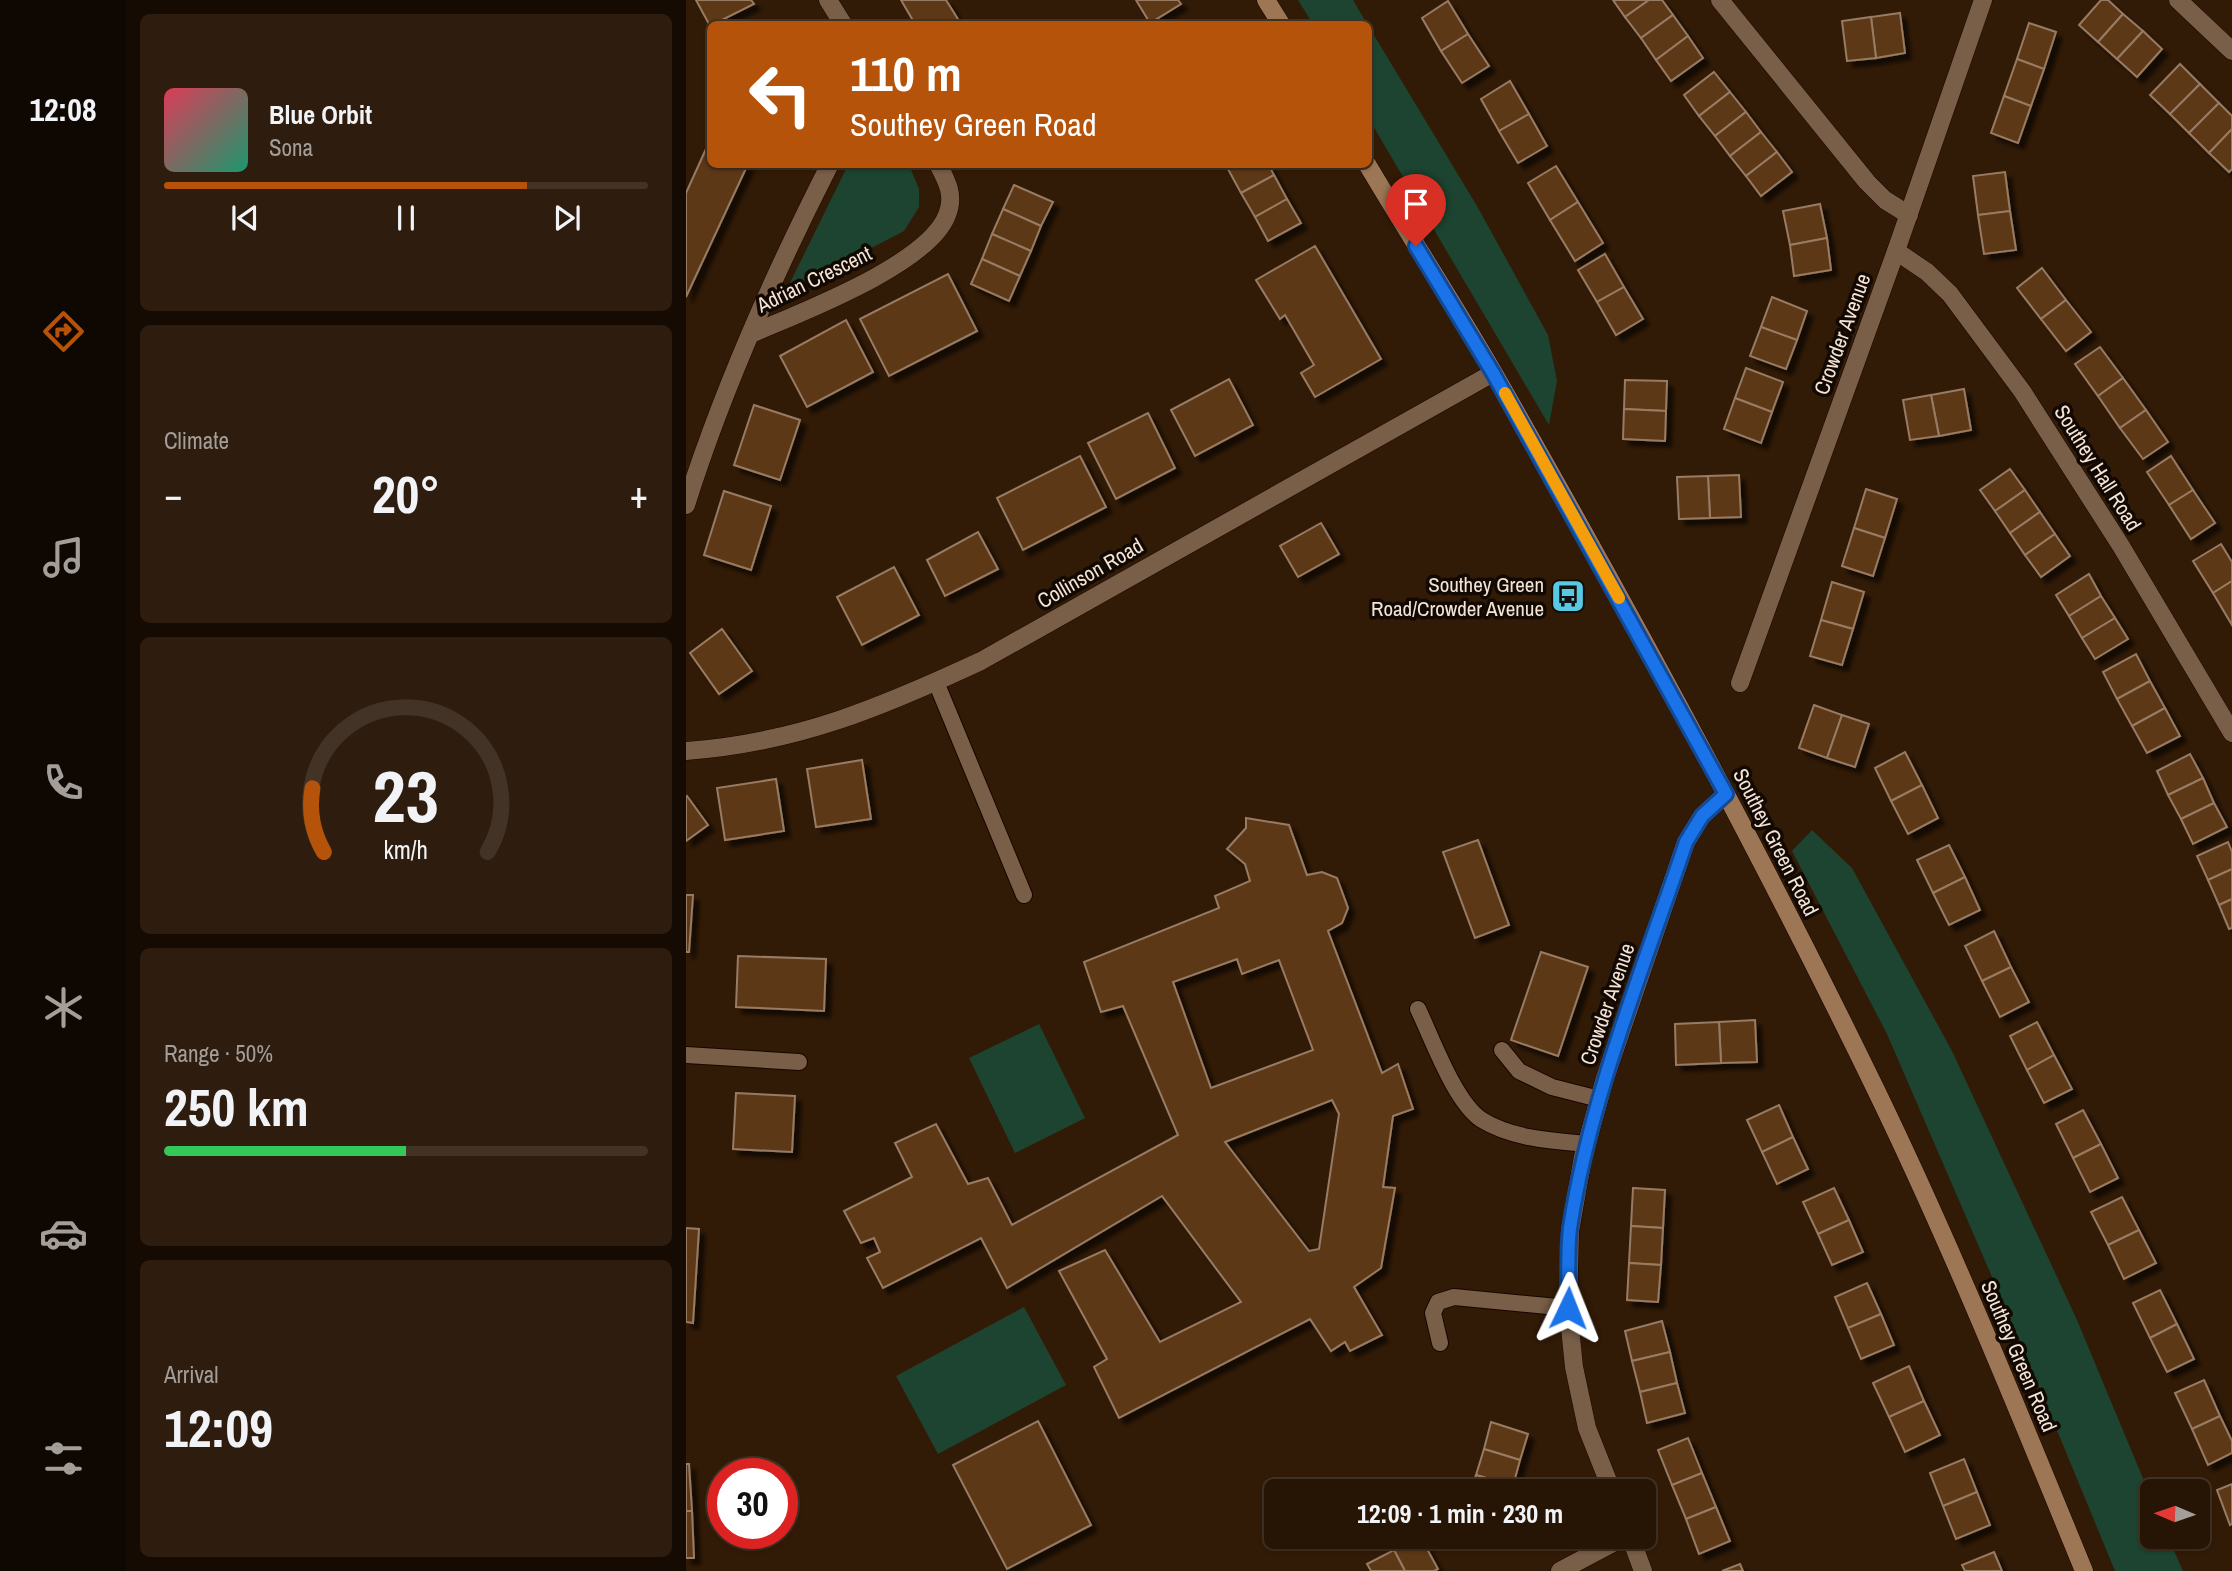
<!DOCTYPE html>
<html lang="en">
<head>
<meta charset="utf-8">
<style>
	body { margin:0; font-family:"Archivo Narrow",sans-serif; background:#2e1d0e; color:#f1f3f6; height:100vh; display:flex; flex-direction:column; font-size:26px; white-space:nowrap }
	* { box-sizing:border-box; margin:0 }
	p { font-size:23px; color:#a49e9a }
	.icon { flex:none; width:38px; height:38px; fill:none; stroke:currentColor; stroke-width:2; stroke-linecap:round; stroke-linejoin:round }
	.map { position:relative; flex:1; overflow:hidden }
	.drawer { display:flex; flex-direction:column; gap:14px; padding:14px; background:#150b02; width:560px }
	.drawer>* { flex:none }
	.banner { position:absolute; left:21px; top:21px; width:665px; height:147px; border-radius:10px; box-shadow:0 2px 5px #0004,0 0 0 2px #423326; background:#b45309; color:#fff; overflow:hidden }
	.needle { width:46px; rotate:272deg }
	.controls { position:absolute; left:1454px; top:1479px; display:grid; gap:14px }
	.controls a { display:grid; place-items:center; width:70px; height:70px; border-radius:10px; background:#261404; box-shadow:0 2px 5px #0004,0 0 0 2px #423326; font-size:35px }
	.speed { position:absolute; left:21px; top:1458px; display:flex; gap:14px; font-size:35px; font-weight:700; text-align:center }
	.speed>* { display:grid; place-content:center; width:91px; height:91px; border-radius:50%; background:#261404; box-shadow:0 2px 5px #0004,0 0 0 2px #423326; line-height:1 }
	.speed .limit { border:10px solid #d22; background:#fff; color:#111 }
	.pin { position:absolute; display:grid; place-items:center; width:60px; height:60px; color:#fff; margin:-72px -30px; border-radius:50% 50% 50% 0; rotate:-45deg; box-shadow:0 0 7px #0007 }
	.pin .icon { rotate:45deg }
	.me { position:absolute; width:77px; margin:-38px; rotate:2deg; stroke-linejoin:round; filter:drop-shadow(0 0 5px #0008) }
	.turn { display:flex; align-items:center; gap:24px; height:147px; padding:0 28px; font-size:32px }
	.turn .icon { width:91px; height:91px; stroke-width:2.5 }
	.turn b { display:block; font-size:49px; line-height:60px }
	.big { font-size:52px; font-weight:800; line-height:1.1 }
	.drawer .tile { flex:1; display:flex; flex-direction:column; justify-content:center; gap:10px; min-width:0; padding:0 24px; border-radius:10px; background:#2e1d0e }
	.drawer .dial { align-items:center; gap:0 }
	.dial svg { height:182px; overflow:visible; fill:none; stroke:#423326; stroke-width:7; stroke-linecap:round; text-anchor:middle }
	.dial text { fill:#f1f3f6; stroke:none }
	.song { display:flex; align-items:center; gap:21px }
	.cover { width:84px; height:84px; border-radius:10px; background:linear-gradient(135deg,hsl(350 70% 55%),hsl(160 70% 35%)) }
	.played { height:7px; border-radius:4px; background:linear-gradient(90deg,#b45309 75%,#423326 75%) }
	.keys { display:flex; justify-content:space-around; direction:ltr }
	.heat { display:flex; justify-content:space-between; align-items:center; font-size:38px; direction:ltr }
	.charge { height:10px; border-radius:5px; background:linear-gradient(90deg,#34c759 50%,#423326 0) }
	.trip { position:absolute; left:578px; top:1479px; width:392px; height:70px; border-radius:10px; background:#261404; box-shadow:0 2px 5px #0004,0 0 0 2px #423326; font-weight:800; line-height:70px; text-align:center }
	main { display:flex; flex:1; min-height:0 }
	.tab-bar { display:flex; flex-direction:column; width:126px; justify-content:space-around; align-items:center; background:#0f0802; color:#a49e9a }
	.tab-bar .icon { width:49px; height:49px }
	.tab-bar .current { color:#b45309 }
	.tab-bar b { font-size:32px; color:#f1f3f6 }
	.map>svg:first-child { display:block }
</style>
</head>
<body>
<main>
<nav class="tab-bar">
<b>12:08</b>
<svg class="icon current" aria-label="directions" viewBox="0 0 24 24"><path d="M12 3l9 9-9 9-9-9zM9 14v-3h6M13 9l2 2-2 2"/></svg>
<svg class="icon" aria-label="music" viewBox="0 0 24 24"><path d="M9 18V5l10-2v13"/><circle cx="6" cy="18" r="3"/><circle cx="16" cy="16" r="3"/></svg>
<svg class="icon" aria-label="phone" viewBox="0 0 24 24"><path d="M5 4h4l2 5-3 2q2 4 5 5l2-3 5 2v4C11 20 4 13 5 4z"/></svg>
<svg class="icon" aria-label="climate" viewBox="0 0 24 24"><path d="M12 3v18M4 7l16 10M4 17L20 7"/></svg>
<svg class="icon" aria-label="car" viewBox="0 0 24 24"><path d="M5 17H2v-5l4-1 3-4h7l3 4 3 1v5h-3M9 17h6M6 11h13"/><circle cx="7" cy="17" r="2"/><circle cx="17" cy="17" r="2"/></svg>
<svg class="icon" aria-label="filters" viewBox="0 0 24 24"><path d="M4 7h16M4 17h16"/><circle cx="9" cy="7" r="2"/><circle cx="15" cy="17" r="2"/></svg>
</nav>
<section class="drawer">
<div class="tile">
<div class="song"><i class="cover"></i><div><b>Blue Orbit</b><p>Sona</p></div></div>
<div class="played"></div>
<div class="keys"><svg class="icon" aria-label="previous" viewBox="0 0 24 24"><path d="M18 5L8 12l10 7zM5 5v14"/></svg><svg class="icon" aria-label="pause" viewBox="0 0 24 24"><path d="M8 5v14M16 5v14"/></svg><svg class="icon" aria-label="next" viewBox="0 0 24 24"><path d="M6 5l10 7-10 7zM19 5v14"/></svg></div>
</div>
<div class="tile"><p>Climate</p>
<div class="heat"><a>−</a><b class="big">20°</b><a>+</a></div>
</div>
<div class="tile dial"><svg viewBox="0 0 100 80">
<path d="M14 69A42 42 0 1 1 86 69"/>
<path d="M14 69A42 42 0 0 1 9 41" stroke="#b45309"/>
<text x="50" y="56" font-size="32" font-weight="700">23</text>
<text x="50" y="72" font-size="11">km/h</text>
</svg></div>
<div class="tile"><p>Range · 50%</p><b class="big">250 km</b><div class="charge"></div></div>
<div class="tile"><p>Arrival</p><b class="big">12:09</b></div>
</section>
<div class="map">
<svg width="1546" height="1571" viewBox="0 0 1546 1571">
	<defs>
		<filter id="shadow"><feDropShadow dx="6" dy="6" stdDeviation="2" flood-color="#0009"/></filter>
	</defs>
	<rect width="100%" height="100%" fill="#321b06"/>
	<!-- green -->
	<g fill="#1c4430">
		<path d="M612,0H667L681,24H627Z"/>
		<path d="M683,27L791,206L862,335L871,381L863,425L683,119Z"/>
		<path d="M162,165H223L233,189V207L218,231L99,293Z"/>
		<path d="M1126,830L1166,868L1266,1051L1391,1320L1466,1500V1536L1482,1537L1497,1571H1429L1342,1360L1201,1034L1106,851Z"/>
		<path d="M353,1024L399,1118L329,1153L283,1058Z"/>
		<path d="M338,1307L380,1385L252,1454L210,1376Z"/>
	</g>
	<!-- building -->
	<g fill="#5d3814" stroke="#977b64" stroke-width="2" fill-rule="evenodd" filter="url(#shadow)">
		<path d="M10,0H65L68,4L24,26Z"/>
		<path d="M215,0H260L275,24H229Z"/>
		<path d="M450,0H492L495,4L464,23Z"/>
		<path d="M927,0H963L939,17Z"/>
		<path d="M963,0H976L987,15L955,38L939,17Z"/>
		<path d="M1415,0H1422L1437,14L1412,42L1393,25Z"/>
		<path d="M762,1L782,34L755,51L736,18Z"/>
		<path d="M1214,13L1219,53L1190,58L1185,17Z"/>
		<path d="M1437,14L1457,31L1431,59L1412,42Z"/>
		<path d="M987,15L1002,36L970,60L955,38Z"/>
		<path d="M1185,17L1190,58L1161,61L1156,21Z"/>
		<path d="M1343,23L1370,32L1358,69L1331,59Z"/>
		<path d="M1457,31L1476,49L1451,77L1431,59Z"/>
		<path d="M782,34L803,66L776,83L755,51Z"/>
		<path d="M1002,36L1017,58L985,81L970,60Z"/>
		<path d="M1331,59L1358,69L1345,106L1318,96Z"/>
		<path d="M1494,64L1514,84L1484,114L1464,95Z"/>
		<path d="M1028,72L1044,92L1013,116L998,95Z"/>
		<path d="M824,81L843,114L813,131L795,99Z"/>
		<path d="M1514,84L1533,103L1503,133L1484,114Z"/>
		<path d="M1044,92L1060,112L1029,136L1013,116Z"/>
		<path d="M1318,96L1345,106L1332,143L1305,133Z"/>
		<path d="M1533,103L1546,116V129L1523,153L1503,133Z"/>
		<path d="M1060,112L1075,132L1044,156L1029,136Z"/>
		<path d="M843,114L861,146L832,163L813,131Z"/>
		<path d="M1546,129V169L1543,172L1523,153Z"/>
		<path d="M1075,132L1091,152L1060,176L1044,156Z"/>
		<path d="M24,140V164H62L0,297V193Z"/>
		<path d="M1091,152L1106,172L1075,196L1060,176Z"/>
		<path d="M550,164H582L588,175L555,193L542,169Z"/>
		<path d="M870,166L892,202L864,220L842,183Z"/>
		<path d="M1319,172L1324,211L1292,215L1287,176Z"/>
		<path d="M588,175L601,199L569,217L555,193Z"/>
		<path d="M328,185L367,202L355,226L317,209Z"/>
		<path d="M601,199L615,223L582,241L569,217Z"/>
		<path d="M892,202L917,243L889,261L864,220Z"/>
		<path d="M1134,204L1141,238L1104,245L1097,211Z"/>
		<path d="M317,209L355,226L345,251L306,234Z"/>
		<path d="M1324,211L1330,250L1298,254L1292,215Z"/>
		<path d="M306,234L345,251L334,276L296,259Z"/>
		<path d="M1141,238L1145,270L1108,276L1104,245Z"/>
		<path d="M629,246L695,359L629,397L615,373L628,365L599,315L594,319L570,280Z"/>
		<path d="M919,254L938,287L911,302L892,270Z"/>
		<path d="M296,259L334,276L323,301L285,284Z"/>
		<path d="M1356,268L1380,300L1355,319L1331,288Z"/>
		<path d="M262,274L291,331L203,376L174,319Z"/>
		<path d="M938,287L957,319L930,335L911,302Z"/>
		<path d="M1086,297L1121,311L1111,340L1075,327Z"/>
		<path d="M1380,300L1405,332L1380,351L1355,319Z"/>
		<path d="M160,320L187,372L121,407L94,356Z"/>
		<path d="M1075,327L1111,340L1100,369L1064,356Z"/>
		<path d="M1414,347L1437,378L1412,396L1389,364Z"/>
		<path d="M1060,368L1097,382L1086,412L1049,398Z"/>
		<path d="M1437,378L1460,410L1434,428L1412,396Z"/>
		<path d="M543,379L567,425L509,456L485,410Z"/>
		<path d="M939,380L981,381L980,411L938,409Z"/>
		<path d="M1278,389L1285,430L1253,436L1245,395Z"/>
		<path d="M1245,395L1253,436L1224,440L1217,400Z"/>
		<path d="M1049,398L1086,412L1075,443L1038,429Z"/>
		<path d="M68,405L114,420L94,480L48,465Z"/>
		<path d="M938,409L980,411L979,441L937,439Z"/>
		<path d="M1460,410L1482,442L1457,459L1434,428Z"/>
		<path d="M462,413L489,468L430,499L402,443Z"/>
		<path d="M394,456L420,507L337,550L311,498Z"/>
		<path d="M1485,456L1507,490L1483,505L1461,472Z"/>
		<path d="M1324,469L1339,490L1309,511L1294,490Z"/>
		<path d="M1053,475L1055,517L1024,518L1022,476Z"/>
		<path d="M1022,476L1024,518L993,519L991,477Z"/>
		<path d="M1180,489L1211,499L1199,538L1168,528Z"/>
		<path d="M1339,490L1354,512L1324,533L1309,511Z"/>
		<path d="M1507,490L1529,523L1505,539L1483,505Z"/>
		<path d="M38,491L85,506L65,570L18,555Z"/>
		<path d="M1354,512L1369,534L1339,555L1324,533Z"/>
		<path d="M635,523L653,554L612,577L594,546Z"/>
		<path d="M1168,528L1199,538L1187,576L1156,566Z"/>
		<path d="M292,532L312,569L259,596L241,560Z"/>
		<path d="M1369,534L1384,556L1355,577L1339,555Z"/>
		<path d="M1535,544L1546,562V581L1527,593L1507,561Z"/>
		<path d="M208,567L233,615L176,645L151,597Z"/>
		<path d="M1403,574L1415,596L1383,616L1370,595Z"/>
		<path d="M1546,581V625L1527,593Z"/>
		<path d="M1146,582L1178,592L1167,629L1135,620Z"/>
		<path d="M1415,596L1429,618L1396,638L1383,616Z"/>
		<path d="M1429,618L1442,639L1409,659L1396,638Z"/>
		<path d="M1135,620L1167,629L1156,665L1124,656Z"/>
		<path d="M36,629L66,671L33,694L4,653Z"/>
		<path d="M1450,654L1464,681L1431,699L1417,672Z"/>
		<path d="M1464,681L1479,708L1446,726L1431,699Z"/>
		<path d="M1128,705L1156,715L1141,758L1113,748Z"/>
		<path d="M1479,708L1494,736L1461,753L1446,726Z"/>
		<path d="M1156,715L1183,724L1169,767L1141,758Z"/>
		<path d="M1219,752L1236,785L1205,801L1189,768Z"/>
		<path d="M1504,754L1517,778L1482,795L1471,771Z"/>
		<path d="M176,760L185,819L130,827L121,769Z"/>
		<path d="M1517,778L1528,803L1495,819L1482,795Z"/>
		<path d="M90,779L98,831L39,840L31,788Z"/>
		<path d="M1236,785L1252,818L1222,834L1205,801Z"/>
		<path d="M1,796L22,825L0,841V797Z"/>
		<path d="M1528,803L1541,827L1507,844L1495,819Z"/>
		<path d="M560,818L603,825L621,875L636,872L651,878L662,908L656,923L642,931L696,1073L712,1064L727,1109L707,1116L697,1187L709,1188L695,1268L668,1287L696,1335L664,1351L659,1342L645,1351L624,1319L433,1418L408,1367L421,1359L373,1271L419,1250L474,1342L555,1302L476,1196L321,1288L295,1238L197,1288L181,1258L194,1252L188,1238L175,1243L158,1211L226,1177L209,1143L250,1124L282,1184L302,1178L326,1225L492,1135L437,1006L415,1012L398,962L533,908L529,896L564,881L559,864L541,849L560,828ZM551,959L556,974L593,960L627,1050L525,1088L487,982ZM646,1100L653,1114L633,1249L623,1251L539,1142Z"/>
		<path d="M792,840L823,925L789,938L757,852Z"/>
		<path d="M1542,842L1546,852V869L1522,880L1511,856Z"/>
		<path d="M1263,845L1279,877L1247,893L1231,860Z"/>
		<path d="M1546,869V899L1533,905L1522,880Z"/>
		<path d="M1279,877L1294,910L1263,925L1247,893Z"/>
		<path d="M0,895H7L3,952H0Z"/>
		<path d="M1546,899V928L1543,929L1533,905Z"/>
		<path d="M1308,931L1325,967L1296,981L1279,946Z"/>
		<path d="M855,952L902,967L872,1056L825,1040Z"/>
		<path d="M52,956L140,959L138,1011L50,1007Z"/>
		<path d="M1325,967L1343,1002L1314,1017L1296,981Z"/>
		<path d="M1069,1020L1071,1062L1035,1063L1033,1022Z"/>
		<path d="M1033,1022L1035,1063L990,1065L989,1024Z"/>
		<path d="M1351,1022L1368,1055L1341,1070L1324,1036Z"/>
		<path d="M1368,1055L1386,1089L1358,1103L1341,1070Z"/>
		<path d="M50,1093L109,1096L106,1152L47,1149Z"/>
		<path d="M1093,1105L1107,1137L1076,1152L1061,1120Z"/>
		<path d="M1397,1110L1415,1144L1387,1158L1370,1124Z"/>
		<path d="M1107,1137L1122,1169L1091,1184L1076,1152Z"/>
		<path d="M1415,1144L1432,1178L1404,1192L1387,1158Z"/>
		<path d="M947,1188L979,1190L977,1228L945,1226Z"/>
		<path d="M1148,1188L1163,1220L1132,1234L1117,1202Z"/>
		<path d="M1436,1197L1453,1230L1422,1245L1405,1212Z"/>
		<path d="M1163,1220L1177,1252L1146,1265L1132,1234Z"/>
		<path d="M945,1226L977,1228L975,1265L943,1263Z"/>
		<path d="M0,1228L13,1229L7,1323L0,1322Z"/>
		<path d="M1453,1230L1470,1263L1438,1279L1422,1245Z"/>
		<path d="M943,1263L975,1265L972,1302L941,1300Z"/>
		<path d="M1181,1283L1195,1314L1162,1328L1149,1297Z"/>
		<path d="M1474,1290L1491,1324L1464,1338L1447,1303Z"/>
		<path d="M1195,1314L1208,1345L1175,1359L1162,1328Z"/>
		<path d="M976,1321L984,1352L946,1361L939,1331Z"/>
		<path d="M1491,1324L1508,1359L1481,1372L1464,1338Z"/>
		<path d="M984,1352L991,1383L954,1392L946,1361Z"/>
		<path d="M1223,1366L1238,1401L1203,1417L1187,1383Z"/>
		<path d="M1518,1380L1534,1416L1506,1429L1489,1393Z"/>
		<path d="M991,1383L999,1413L961,1423L954,1392Z"/>
		<path d="M1238,1401L1254,1435L1219,1452L1203,1417Z"/>
		<path d="M1534,1416L1546,1441V1453L1522,1465L1506,1429Z"/>
		<path d="M352,1421L405,1525L321,1569L267,1465Z"/>
		<path d="M805,1422L842,1434L834,1460L798,1449Z"/>
		<path d="M1002,1438L1016,1473L986,1485L972,1450Z"/>
		<path d="M798,1449L834,1460L827,1486L790,1475Z"/>
		<path d="M1278,1459L1291,1492L1257,1506L1244,1473Z"/>
		<path d="M0,1464H3L6,1511H0Z"/>
		<path d="M1016,1473L1030,1507L1000,1519L986,1485Z"/>
		<path d="M790,1475L827,1486L825,1491H785Z"/>
		<path d="M1546,1484V1524L1544,1525L1531,1490Z"/>
		<path d="M1291,1492L1304,1525L1270,1539L1257,1506Z"/>
		<path d="M1030,1507L1044,1541L1013,1554L1000,1519Z"/>
		<path d="M0,1511H6L8,1558H0Z"/>
		<path d="M732,1536H734L752,1569L748,1571H719L708,1550Z"/>
		<path d="M708,1550L719,1571H685L681,1564Z"/>
		<path d="M1308,1552L1316,1571H1279L1276,1565Z"/>
		<path d="M1054,1564L1057,1571H1036Z"/>
	</g>
	<g fill="none" stroke-linecap="round" stroke-linejoin="round">
		<!-- lane casing -->
		<g stroke="#190500" stroke-width="18">
			<g id="lane">
				<path d="M250,682L338,895"/>
				<path d="M732,1009C746,1038 769,1103 796,1120C827,1139 867,1141 901,1144"/>
				<path d="M816,1050L833,1071L866,1087L913,1099"/>
				<path d="M0,1055L113,1062"/>
				<path d="M754,1343L747,1313L752,1302L768,1297L882,1308"/>
			</g>
		</g>
		<!-- street casing -->
		<g stroke="#190500" stroke-width="19">
			<g id="street">
				<path d="M142,0L157,24"/>
				<path d="M1034,0L1181,182L1199,200L1223,215"/>
				<path d="M1492,0L1546,51"/>
				<path d="M1210,251L1241,272L1264,294L1336,391L1435,546L1546,733"/>
				<path d="M65,334C113,313 242,265 261,215C269,196 261,181 252,164"/>
				<path d="M0,505C37,388 88,274 144,164"/>
				<path d="M1054,683L1210,251L1297,0"/>
				<path d="M0,751C111,743 196,707 295,661L807,373"/>
				<path d="M926,1491L901,1428L888,1367L882,1308L884,1231L897,1157L919,1078L1000,842L1016,816L1040,794"/>
				<path d="M944,1536L957,1571"/>
				<path d="M874,1571L940,1536"/>
			</g>
		</g>
		<!-- secondary casing -->
		<g stroke="#190500" stroke-width="19">
			<g id="secondary">
				<path d="M580,0L595,24"/>
				<path d="M681,164C723,235 768,304 809,375C943,609 1072,847 1190,1090C1266,1247 1332,1410 1398,1571"/>
			</g>
		</g>
		<!-- lane -->
		<use href="#lane" stroke="#795e48" stroke-width="16"/>
		<!-- street -->
		<use href="#street" stroke="#795e48" stroke-width="18"/>
		<!-- secondary -->
		<use href="#secondary" stroke="#9c7655" stroke-width="18"/>
	</g>
	<g fill="none" stroke-linecap="round" stroke-linejoin="round">
		<!-- route casing -->
		<g stroke="#114b97" stroke-width="18">
			<path id="route" d="M730,246L807,373L1040,794L1016,816L1000,842C958,967 904,1097 884,1228C881,1254 883,1282 882,1308"/>
		</g>
		<!-- route -->
		<use href="#route" stroke="#1a73e8" stroke-width="12"/>
		<!-- slow -->
		<path stroke="#f59e0b" stroke-width="12" d="M819,393L933,598"/>
	</g>
	<!-- icons -->
	<defs>
		<g id="bus-square" transform="scale(1.75)"><rect x="-9" y="-9" width="18" height="18" rx="4" fill="#57c9e2" stroke="#120902"/><path d="M-5-6H5V4H4V6H2V4H-2V6H-4V4H-5ZM-3.5-4V0h7V-4ZM-3.5 1.2v1.5H-2V1.2ZM2 1.2v1.5H3.5V1.2Z" fill="#111"/></g>
	</defs>
	<g fill-rule="evenodd">
		<use href="#bus-square" x="882" y="596"/>
	</g>
	<g text-anchor="middle" dominant-baseline="central" stroke-width="7" stroke-linejoin="round" paint-order="stroke">
		<!-- street labels -->
		<g font-size="21" fill="#f4e4d8" stroke="#120902">
			<text transform="translate(128 279) rotate(-26)">Adrian Crescent</text>
			<text transform="translate(1156 334) rotate(-70)">Crowder Avenue</text>
			<text transform="translate(1412 468) rotate(58)">Southey Hall Road</text>
			<text transform="translate(404 573) rotate(-30)">Collinson Road</text>
			<text transform="translate(1090 842) rotate(63)">Southey Green Road</text>
			<text transform="translate(921 1004) rotate(-71)">Crowder Avenue</text>
			<text transform="translate(1333 1356) rotate(67)">Southey Green Road</text>
		</g>
		<!-- poi labels -->
		<g font-size="21" fill="#f4e4d8" stroke="#120902" text-anchor="end">
			<text x="858" y="584">Southey Green<tspan x="858" dy="24">Road/Crowder Avenue</tspan></text>
		</g>
	</g>
</svg>
<div class="controls">
<a><svg class="needle" viewBox="-14 -14 28 28"><path d="M0-13l5 13h-10z" fill="#e53935"/><path d="M0 13l5-13h-10z" fill="#a49e9a"/></svg></a>
</div>
<div class="speed"><div class="limit">30</div></div>
<div class="pin" style="left:730px;top:246px;background:#d93025"><svg class="icon" aria-label="arrive" viewBox="0 0 24 24"><path d="M6 21V4h12l-3 4 3 4H6"/></svg></div>
<svg class="me" style="left:882px;top:1308px" viewBox="-20 -20 40 40"><path d="M0-17L14 15 0 8-14 15z" fill="#1a73e8" stroke="#fff" stroke-width="4"/></svg>
<div class="trip">12:09 · 1 min · 230 m</div>
<div class="banner">
<div class="turn"><svg class="icon" aria-label="left" viewBox="0 0 24 24"><path d="M17 20v-9H6M10 6l-5 5 5 5"/></svg><div><b>110 m</b>Southey Green Road</div></div>
</div>
</div>
</main>
</body>
</html>
